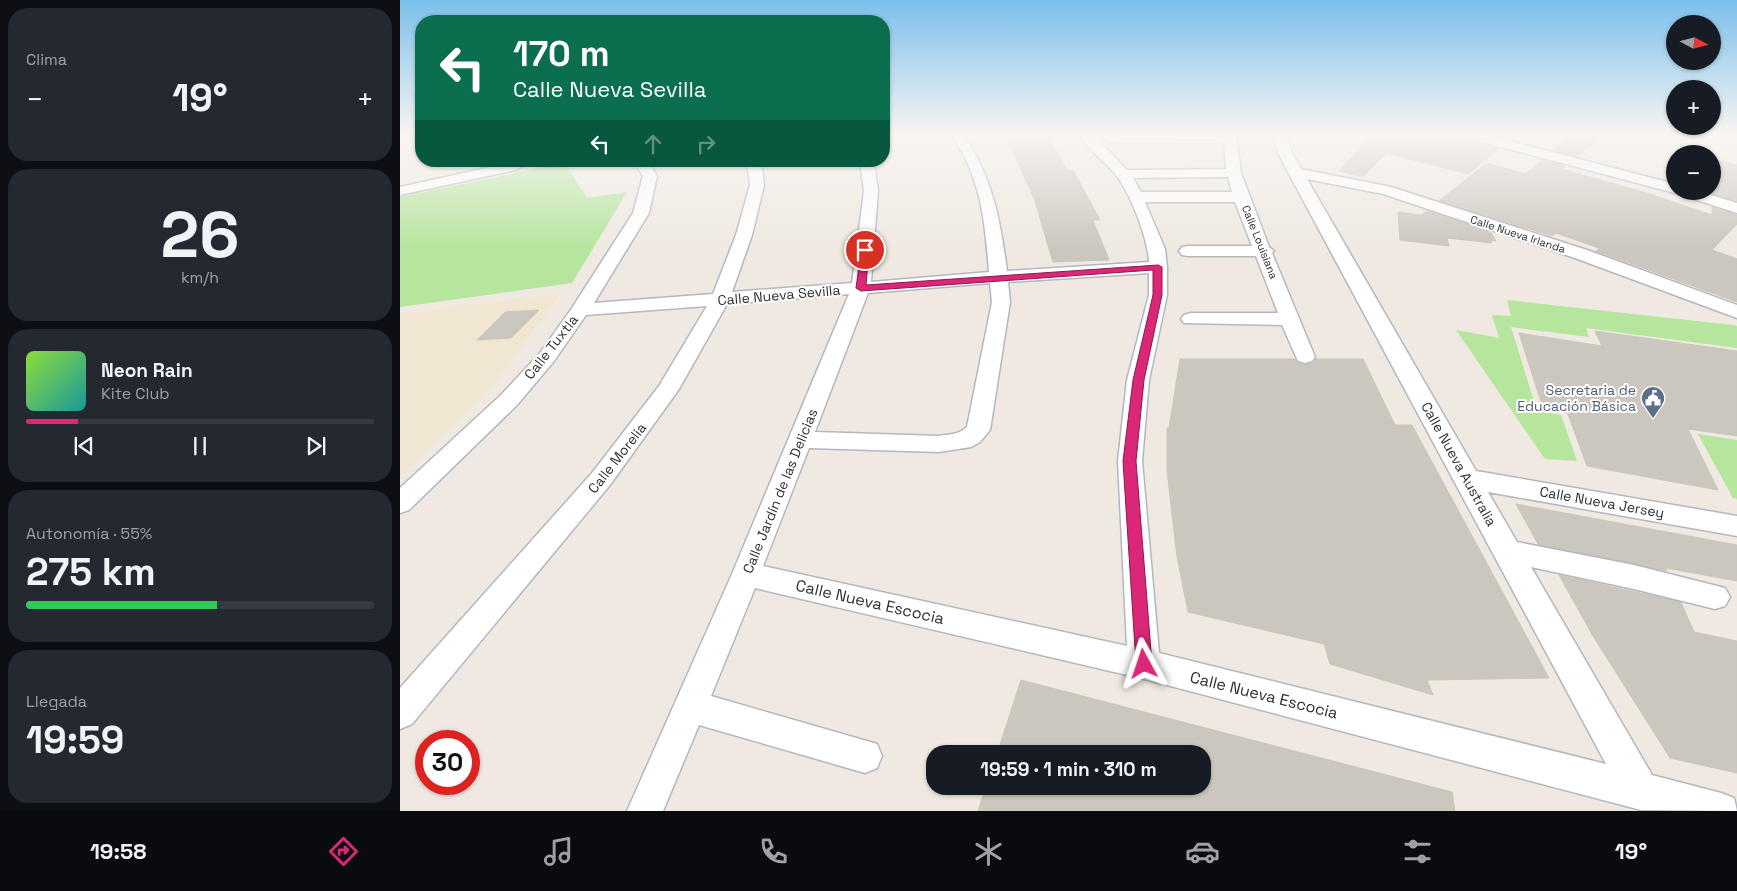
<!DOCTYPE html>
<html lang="es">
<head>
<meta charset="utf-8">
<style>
	body { margin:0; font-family:"Space Grotesk",sans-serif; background:#242831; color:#f1f3f6; height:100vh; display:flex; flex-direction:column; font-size:19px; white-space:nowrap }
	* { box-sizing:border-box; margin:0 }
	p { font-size:16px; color:#9ea1a6 }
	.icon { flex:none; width:28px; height:28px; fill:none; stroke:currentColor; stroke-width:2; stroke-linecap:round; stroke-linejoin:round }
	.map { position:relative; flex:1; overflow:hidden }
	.drawer { display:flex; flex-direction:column; gap:8px; padding:8px; background:#0d0f14; width:400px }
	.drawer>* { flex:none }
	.guide { position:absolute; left:15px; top:15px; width:475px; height:152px; border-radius:20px; box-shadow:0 1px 4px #0004; background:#0b6e4f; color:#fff; overflow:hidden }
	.needle { width:32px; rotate:97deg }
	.fabs { position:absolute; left:1266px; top:15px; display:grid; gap:10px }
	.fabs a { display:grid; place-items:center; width:55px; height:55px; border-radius:50%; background:#171b24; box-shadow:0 1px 4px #0004; font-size:25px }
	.speed { position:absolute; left:15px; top:730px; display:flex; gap:10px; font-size:25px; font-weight:700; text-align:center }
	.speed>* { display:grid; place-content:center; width:65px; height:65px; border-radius:50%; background:#171b24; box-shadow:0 1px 4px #0004; line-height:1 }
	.speed .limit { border:8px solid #d22; background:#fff; color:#111 }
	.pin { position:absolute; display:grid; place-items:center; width:42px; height:42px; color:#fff; margin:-21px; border:2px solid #fff; border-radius:50%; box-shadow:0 1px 5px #0007 }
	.me { position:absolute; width:55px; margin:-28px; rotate:355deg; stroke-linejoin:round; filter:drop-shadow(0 0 4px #0008) }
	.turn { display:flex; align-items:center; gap:18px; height:105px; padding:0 15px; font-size:22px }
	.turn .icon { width:65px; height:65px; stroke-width:2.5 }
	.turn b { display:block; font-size:35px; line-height:42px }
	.lanes { display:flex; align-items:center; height:48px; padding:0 15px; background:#0003; justify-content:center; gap:25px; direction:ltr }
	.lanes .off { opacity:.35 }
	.big { font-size:38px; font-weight:600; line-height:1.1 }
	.drawer .card { flex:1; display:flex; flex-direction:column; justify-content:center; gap:8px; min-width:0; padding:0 18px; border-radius:20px; background:#242831 }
	.drawer .dial { align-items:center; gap:0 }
	.dial b { font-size:65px; line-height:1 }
	.song { display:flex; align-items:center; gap:15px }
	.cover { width:60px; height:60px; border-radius:8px; background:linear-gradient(135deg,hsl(90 70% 55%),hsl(180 70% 35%)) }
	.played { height:5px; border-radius:2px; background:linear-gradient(90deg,#db2777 15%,#363941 15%) }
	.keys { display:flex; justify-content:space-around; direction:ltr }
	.heat { display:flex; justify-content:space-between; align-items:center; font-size:28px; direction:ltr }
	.charge { height:8px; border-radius:4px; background:linear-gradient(90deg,#34c759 55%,#363941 0) }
	.trip { position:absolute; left:526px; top:745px; width:285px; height:50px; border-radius:20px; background:#171b24; box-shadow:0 1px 4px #0004; font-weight:600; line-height:50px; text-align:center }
	.tab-bar { display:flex; height:80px; justify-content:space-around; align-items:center; background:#090b0e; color:#9ea1a6 }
	.tab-bar .icon { width:35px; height:35px }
	.tab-bar .on { color:#db2777 }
	.tab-bar b { font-size:22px; color:#f1f3f6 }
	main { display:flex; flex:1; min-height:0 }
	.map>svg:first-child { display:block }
</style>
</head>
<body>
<main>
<section class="drawer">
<div class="card"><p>Clima</p>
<div class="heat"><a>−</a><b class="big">19°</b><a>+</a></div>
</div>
<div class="card dial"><b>26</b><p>km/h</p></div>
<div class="card">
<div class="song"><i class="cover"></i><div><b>Neon Rain</b><p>Kite Club</p></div></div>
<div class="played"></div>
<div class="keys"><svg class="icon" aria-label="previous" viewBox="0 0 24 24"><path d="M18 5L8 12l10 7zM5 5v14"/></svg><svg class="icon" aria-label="pause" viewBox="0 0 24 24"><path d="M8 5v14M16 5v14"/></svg><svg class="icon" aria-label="next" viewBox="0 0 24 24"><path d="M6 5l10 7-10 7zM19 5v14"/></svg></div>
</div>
<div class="card"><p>Autonomía · 55%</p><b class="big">275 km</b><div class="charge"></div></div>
<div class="card"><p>Llegada</p><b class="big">19:59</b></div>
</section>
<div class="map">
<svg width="1337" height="811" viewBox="0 0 1337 811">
	<rect width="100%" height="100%" fill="#efe9e1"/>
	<!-- education -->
	<path fill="#f0e6d1" d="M161,293L90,389L0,477V314Z"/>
	<!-- green -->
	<g fill="#b6e59e">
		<path d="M164,163L187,198L227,192L172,283L0,307V197Z"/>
		<path d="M1107,300L1333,325L1337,326V348L1186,328L1189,337L1111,327L1137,411L1161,415L1177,461L1145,459L1056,330L1099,338L1092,315L1111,316Z"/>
		<path d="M1298,434L1337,440V499L1333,498Z"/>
	</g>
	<!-- building -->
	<g fill="#cbc7bf" stroke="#cbc5ba">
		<path d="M605,135H647L668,171L673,170L700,220H693L709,260L653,262L634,198Z"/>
		<path d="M972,135H1016L1047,141V135H1065L1068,140L1100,148L1068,174L986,153L963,177L939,171Z"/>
		<path d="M1173,135H1203L1177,157L1153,150Z"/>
		<path d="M1312,158L1337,165V201L1312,194Z"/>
		<path d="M1142,160L1166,166L1162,169L1250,194L1312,215V207L1337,215V224L1312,250L1337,259V302L1196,251L1199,248L1156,233L1152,236L1039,201L1087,163L1125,174Z"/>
		<path d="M1027,211L1090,231L1096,241L1090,240L1092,243L1047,238L1049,246L1000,240L998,212L1021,215Z"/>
		<path d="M139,310L111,338L77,340L105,312Z"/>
		<path d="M1195,331L1337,351V436L1288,429L1318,490L1187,466L1166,409L1142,405L1119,333L1202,346Z"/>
		<path d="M780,359H895L897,363L904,365L913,363L916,359H963L995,425H1012L1149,678L1027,680L1033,695L930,664L924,644L788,612L777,557L767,471V428H769Z"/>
		<path d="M1116,504L1337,545V581L1266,568L1267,571L1138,544Z"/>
		<path d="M1159,575L1281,602L1294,632L1337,641V773L1270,758L1193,636Z"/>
		<path d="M621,680L1052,792L1055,811H578L586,786H802V754H597Z"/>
	</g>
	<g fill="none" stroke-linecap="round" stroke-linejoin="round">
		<!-- street casing -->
		<g stroke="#b4b7c1" stroke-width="3">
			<g id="street">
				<path d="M552,135H564C593,180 600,218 607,271L749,262C748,239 731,194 716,175C705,161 688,150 680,135H693L727,170L826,169L824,143L710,142L703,138L705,135H836L841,173L869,247L874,251L872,253L915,357L912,361L905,363L898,361L882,325L784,323L781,319L784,315L791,313H878L856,256H788L782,255L779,251L782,247L788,246H852L835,202H745L765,249L767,267V295L749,380L742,461L759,653L1206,764L888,172L878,153L874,135H886L892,153L901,169L991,187L1187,250L1337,305V318L1175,258L983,194L907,179L1076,471L1337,516V536L1088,492L1117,542L1234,565L1325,588L1330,597L1325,606L1315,609L1234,589L1131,567L1252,775L1321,793L1334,798L1337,811L1241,810L744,679L355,588L311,696L477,744L482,756L477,768L465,773L299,725L263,811H227L332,574L449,294L327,304L279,389L210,485L12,724L0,729V688L192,473L259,386L307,306L186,315L154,361L117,405L9,510L0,513V488L101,395L140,353L172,308L233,213L243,176L234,161H248L257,176L249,213L194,303L313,294L336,235L350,185L347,161H361L364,185L352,235L332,292L452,283L464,191L460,161H474L478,191L471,282L589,272C586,235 583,196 567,162C563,152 556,144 552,135ZM828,177L832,192H741L733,178ZM749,273V295L727,380L718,461L727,646L363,566L409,448L539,452L571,447L580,442L590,430L610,302L608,282ZM590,283L592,302L567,427C559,435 549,434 539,436L415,432L468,293Z"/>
				<path d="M1067,135H1087L1275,184V191H1298L1337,203V213L1275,193L1068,138Z"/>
				<path d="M108,161H122L123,166L116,170L0,195V187L109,163Z"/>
			</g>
		</g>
		<!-- street -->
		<use href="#street" fill="#fff" fill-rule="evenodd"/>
	</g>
	<!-- sky -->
	<linearGradient id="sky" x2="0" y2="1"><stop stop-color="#7abfeb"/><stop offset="0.54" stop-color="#f8f5f2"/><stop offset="1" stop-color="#f8f5f2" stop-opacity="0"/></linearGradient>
	<rect width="1337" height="248" fill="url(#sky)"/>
	<!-- route -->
	<path fill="#db2777" stroke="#8e194d" d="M465,247L469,250L466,285L758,265L762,267V295L744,380L736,461L752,664L749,669L744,672L738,669L736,664L723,461L733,380L753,295V270L461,291L456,288L461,250Z"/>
	<!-- icons -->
	<defs>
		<g id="civic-pin" transform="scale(1.25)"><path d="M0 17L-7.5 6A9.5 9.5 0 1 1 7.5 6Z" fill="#5c6f8a" stroke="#fff"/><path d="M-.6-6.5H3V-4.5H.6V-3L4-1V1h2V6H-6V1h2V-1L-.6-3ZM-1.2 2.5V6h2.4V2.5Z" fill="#fff"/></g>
	</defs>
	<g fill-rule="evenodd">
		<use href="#civic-pin" x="1253" y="398"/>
	</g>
	<g text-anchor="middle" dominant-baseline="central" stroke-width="4" stroke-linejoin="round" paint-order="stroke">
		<!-- far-street labels -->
		<g font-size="11" fill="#2e2e2e" stroke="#fff">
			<text transform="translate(1118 234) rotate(18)">Calle Nueva Irlanda</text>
			<text transform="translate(860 242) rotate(68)">Calle Louisiana</text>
		</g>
		<!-- street labels -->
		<g font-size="14" fill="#2e2e2e" stroke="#fff">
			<text transform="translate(379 295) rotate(-5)">Calle Nueva Sevilla</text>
			<text transform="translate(151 347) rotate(-52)">Calle Tuxtla</text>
			<text transform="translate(217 458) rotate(-52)">Calle Morelia</text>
			<text transform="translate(1059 464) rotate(61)">Calle Nueva Australia</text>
			<text transform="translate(380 491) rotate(-68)">Calle Jardín de las Delicias</text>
			<text transform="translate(1202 502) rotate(10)">Calle Nueva Jersey</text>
		</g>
		<!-- service labels -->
		<g font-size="14" fill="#4e5e75" stroke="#fff" text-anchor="end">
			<text x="1236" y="390">Secretaria de<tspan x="1236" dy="16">Educación Básica</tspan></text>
		</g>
		<!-- near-street labels -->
		<g font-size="16" fill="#2e2e2e" stroke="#fff">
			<text transform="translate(470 602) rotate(13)">Calle Nueva Escocia</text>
			<text transform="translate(864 695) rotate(14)">Calle Nueva Escocia</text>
		</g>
	</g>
</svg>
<div class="fabs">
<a><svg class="needle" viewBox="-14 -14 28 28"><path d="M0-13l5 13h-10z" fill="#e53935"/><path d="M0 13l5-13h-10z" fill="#9ea1a6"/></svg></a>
<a>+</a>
<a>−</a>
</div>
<div class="speed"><div class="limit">30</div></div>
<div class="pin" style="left:465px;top:250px;background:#d93025"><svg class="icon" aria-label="arrive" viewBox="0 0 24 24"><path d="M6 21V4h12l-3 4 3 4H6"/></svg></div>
<svg class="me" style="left:744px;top:664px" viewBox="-20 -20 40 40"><path d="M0-17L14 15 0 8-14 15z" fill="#db2777" stroke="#fff" stroke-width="4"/></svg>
<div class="trip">19:59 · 1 min · 310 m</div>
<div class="guide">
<div class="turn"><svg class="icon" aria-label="left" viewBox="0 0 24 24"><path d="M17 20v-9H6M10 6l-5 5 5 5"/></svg><div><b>170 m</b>Calle Nueva Sevilla</div></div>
<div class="lanes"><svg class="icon" aria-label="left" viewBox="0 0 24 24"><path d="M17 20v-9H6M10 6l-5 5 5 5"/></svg><svg class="icon off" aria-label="ahead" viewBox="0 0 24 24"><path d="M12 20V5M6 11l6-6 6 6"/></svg><svg class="icon off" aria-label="right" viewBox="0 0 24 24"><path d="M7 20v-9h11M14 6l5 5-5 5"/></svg></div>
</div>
</div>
</main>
<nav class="tab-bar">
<b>19:58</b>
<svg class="icon on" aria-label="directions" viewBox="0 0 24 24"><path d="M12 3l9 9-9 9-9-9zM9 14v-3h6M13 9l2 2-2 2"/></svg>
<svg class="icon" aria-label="music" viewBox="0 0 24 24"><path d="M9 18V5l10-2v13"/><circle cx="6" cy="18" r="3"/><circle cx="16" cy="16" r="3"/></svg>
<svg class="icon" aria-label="phone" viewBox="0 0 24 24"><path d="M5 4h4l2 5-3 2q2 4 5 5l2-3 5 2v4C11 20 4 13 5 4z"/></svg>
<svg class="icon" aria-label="climate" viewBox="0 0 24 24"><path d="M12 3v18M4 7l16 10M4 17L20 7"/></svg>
<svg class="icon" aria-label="car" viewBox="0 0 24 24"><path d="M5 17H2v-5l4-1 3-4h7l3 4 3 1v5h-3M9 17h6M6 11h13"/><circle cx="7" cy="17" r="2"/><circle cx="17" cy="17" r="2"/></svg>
<svg class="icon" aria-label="filters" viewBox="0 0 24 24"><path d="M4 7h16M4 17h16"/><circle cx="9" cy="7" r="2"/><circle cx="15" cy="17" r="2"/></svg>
<b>19°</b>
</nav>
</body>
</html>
